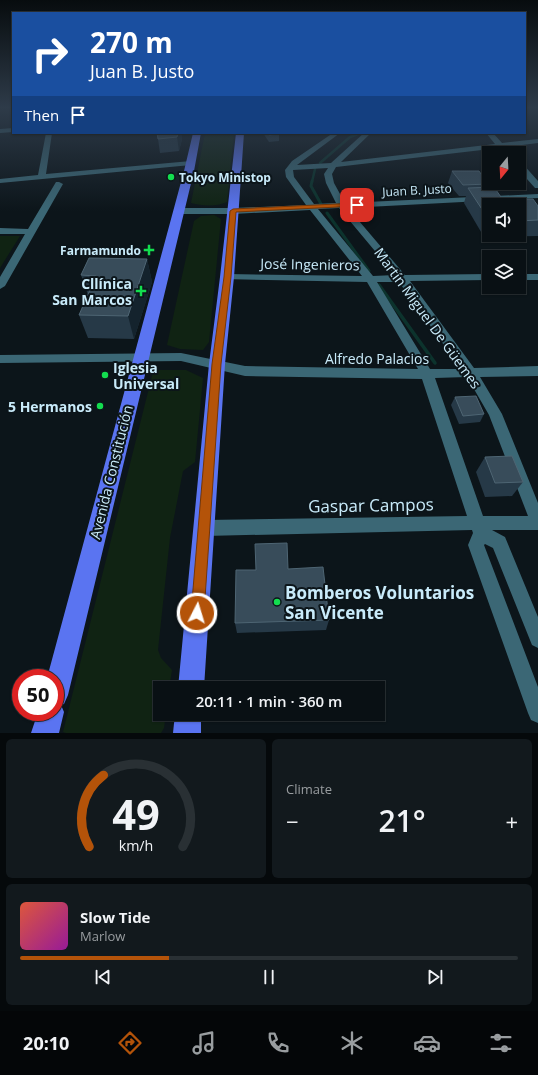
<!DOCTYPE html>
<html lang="en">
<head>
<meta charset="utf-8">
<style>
	body { margin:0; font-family:"Open Sans",sans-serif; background:#12191d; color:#f1f3f6; height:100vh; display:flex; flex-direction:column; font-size:15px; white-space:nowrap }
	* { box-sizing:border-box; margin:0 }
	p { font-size:13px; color:#999da0 }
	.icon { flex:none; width:22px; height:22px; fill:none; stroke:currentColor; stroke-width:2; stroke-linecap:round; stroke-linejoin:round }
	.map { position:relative; height:733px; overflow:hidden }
	.drawer { display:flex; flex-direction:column; gap:6px; padding:6px; background:#05090b; flex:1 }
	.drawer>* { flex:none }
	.guide { position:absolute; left:12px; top:12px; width:514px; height:122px; border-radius:0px; box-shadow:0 1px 3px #0004,0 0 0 1px #293034; background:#1a4fa0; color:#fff; overflow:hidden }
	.needle { width:26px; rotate:198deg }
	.controls { position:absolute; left:482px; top:146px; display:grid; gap:8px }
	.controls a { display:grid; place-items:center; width:44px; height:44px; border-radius:0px; background:#091014; box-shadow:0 1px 3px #0004,0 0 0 1px #293034; font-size:20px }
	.speed { position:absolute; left:12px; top:669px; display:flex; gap:8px; font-size:20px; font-weight:700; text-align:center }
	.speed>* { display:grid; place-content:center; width:52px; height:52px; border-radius:50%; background:#091014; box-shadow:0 1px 3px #0004,0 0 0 1px #293034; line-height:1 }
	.speed .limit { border:6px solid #d22; background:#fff; color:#111 }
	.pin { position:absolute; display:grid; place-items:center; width:34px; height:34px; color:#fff; margin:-17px; border-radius:8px; box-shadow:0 2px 6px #0006 }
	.me { position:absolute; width:44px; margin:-22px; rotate:5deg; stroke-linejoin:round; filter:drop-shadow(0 0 3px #0008) }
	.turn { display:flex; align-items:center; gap:14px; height:84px; padding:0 12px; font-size:18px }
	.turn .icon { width:52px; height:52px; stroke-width:2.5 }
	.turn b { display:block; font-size:28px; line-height:34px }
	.then { display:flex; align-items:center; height:38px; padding:0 12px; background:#0003; gap:8px; font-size:15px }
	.big { font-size:30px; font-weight:600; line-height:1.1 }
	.drawer .card { flex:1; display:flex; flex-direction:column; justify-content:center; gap:6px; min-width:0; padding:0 14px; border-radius:6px; background:#12191d }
	.drawer .dial { align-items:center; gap:0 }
	.dial svg { height:104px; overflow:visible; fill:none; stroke:#293034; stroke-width:7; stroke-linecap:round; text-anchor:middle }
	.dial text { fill:#f1f3f6; stroke:none }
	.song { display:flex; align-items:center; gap:12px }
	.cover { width:48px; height:48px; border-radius:6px; background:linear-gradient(135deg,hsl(10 70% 55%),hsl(300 70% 35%)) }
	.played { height:4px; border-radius:2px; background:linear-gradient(90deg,#b45309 30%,#293034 30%) }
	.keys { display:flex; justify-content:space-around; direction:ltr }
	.heat { display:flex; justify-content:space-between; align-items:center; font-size:22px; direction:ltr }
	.drawer .tiles { flex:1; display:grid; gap:6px; grid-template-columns:1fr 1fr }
	.card:last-child { grid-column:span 2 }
	.trip { position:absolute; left:153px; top:681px; width:232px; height:40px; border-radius:0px; background:#091014; box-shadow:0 1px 3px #0004,0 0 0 1px #293034; font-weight:600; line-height:40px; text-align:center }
	.tab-bar { display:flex; height:64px; justify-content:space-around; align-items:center; background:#040608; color:#999da0 }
	.tab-bar .icon { width:28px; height:28px }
	.tab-bar .active { color:#b45309 }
	.tab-bar b { font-size:18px; color:#f1f3f6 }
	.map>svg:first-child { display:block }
</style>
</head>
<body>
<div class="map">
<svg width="538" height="733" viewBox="0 0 538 733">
	<rect width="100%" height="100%" fill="#0c151a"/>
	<!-- green -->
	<g fill="#102313">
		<path d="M205,133H234L227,202C216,207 202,206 191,203Z"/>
		<path d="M214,215L221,219L209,342L203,350L180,349L167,345L194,221L201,216Z"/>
		<path d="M0,236H20L0,268Z"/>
		<path d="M158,370H186L203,378L195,462L183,471L170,538L158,650L161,658L172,670L169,688H160V714H166L164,728L161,733H66L63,732L153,372Z"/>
	</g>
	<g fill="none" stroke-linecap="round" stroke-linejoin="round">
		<!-- stream-far2 -->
		<g stroke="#0c332d" stroke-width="2.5">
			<path d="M320,163L350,137L361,133"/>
			<path d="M312,182L315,169"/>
		</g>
		<!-- stream-far1 -->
		<g stroke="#0c332d" stroke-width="3">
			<path d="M312,181L311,186L321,204"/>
			<path d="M327,213L369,271"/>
		</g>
		<!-- stream -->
		<path stroke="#0c332d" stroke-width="3.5" d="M379,285L435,363"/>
		<!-- minor -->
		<g fill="#3b6775" fill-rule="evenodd">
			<path d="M13,128V132L0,133V129Z"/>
			<path d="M46,133H52L46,174L191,161L195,163L191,165L0,183V179L38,175Z"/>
			<path d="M333,133H340L297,165L331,163L364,133H371L341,162L495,144L486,133H493L502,143L538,139V143L506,147L510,151L507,153H503L499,148L336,167L332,174L334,183L345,203L538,194V198L348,208L405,275L489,274V280L410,281L474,368L538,366V376L480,377L502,414L538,503V530H492L505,537L538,617V648L532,645L493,548L485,544L484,545L538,687V723L531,720L528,713L468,545L473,533L472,530L205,536L199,533L197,528L199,523L205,520L467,516L422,379L245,376L181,361L0,363V355L181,353L245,366L418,369L367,282L223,279L222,277L227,274L362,276L310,210L233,214H178L174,211L178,208H233L306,205L286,177L285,170L292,161ZM328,168L324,174L326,183L336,203L314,204L294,177L293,170ZM339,208L395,275L373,276L318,209ZM377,282H399L461,369H430ZM467,377L489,415L528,516H483L435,378Z"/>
			<path d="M519,163H522L538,181V188H535L519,170Z"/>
			<path d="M56,182H59L63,184L5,286L0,289V277L25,234H0V228L28,229Z"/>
			<rect x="519" y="274" width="19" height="6"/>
		</g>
		<!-- major -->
		<g fill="#5a74f1" fill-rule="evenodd">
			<path d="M193,133H201L194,171L68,695L64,704L61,705L64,712L59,733H31L38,712H55V678H47L184,171Z"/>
			<path d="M236,133H244L234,277L225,364L204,688H178L209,364L220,277Z"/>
			<path d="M175,714H201V733H173Z"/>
		</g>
	</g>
	<!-- wall -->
	<g fill="#263947" fill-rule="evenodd">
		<path d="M182,133V139L179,151L160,153L158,139Z"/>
		<path d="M263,133H279V141L269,142Z"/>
		<path d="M452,171L488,184L487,187L503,200L538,206V236L484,237L464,203L466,196H459L448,183ZM489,205H519V235H489Z"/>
		<path d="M147,259L152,282L134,339L88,338L79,315L88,295L81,275Z"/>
		<path d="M455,397L484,414L480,422L459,424L451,405Z"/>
		<path d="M485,457L523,482L512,496L485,497L476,472Z"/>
		<path d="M288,569L329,620L326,630L237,633L235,623L256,570Z"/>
	</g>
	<!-- shaded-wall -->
	<g fill="#14232d">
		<path d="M178,133H182V139L179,151L177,137Z"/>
		<path d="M147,259L152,282L134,339L128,316Z"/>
	</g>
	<!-- building -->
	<g fill="#384c5a" stroke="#4e6573">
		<path d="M157,133H178L177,137L158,139Z"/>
		<path d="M267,133H279V134L269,135Z"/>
		<path d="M452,171H479L488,184L463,185Z"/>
		<path d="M494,187L503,200L533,199L538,206V220L519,221V205H489V220L468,188Z"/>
		<path d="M89,258L147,259L128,316L79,315L96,276L81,275Z"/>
		<path d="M476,396L484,414L463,416L455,397Z"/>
		<path d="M512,456L523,482L495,483L485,457Z"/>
		<path d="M287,543L288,569L323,567L329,620L235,623L236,570H256L255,544Z"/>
	</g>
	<!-- sky -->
	<linearGradient id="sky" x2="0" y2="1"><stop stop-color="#070c0e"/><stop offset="0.51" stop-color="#2e3b49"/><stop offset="1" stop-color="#2e3b49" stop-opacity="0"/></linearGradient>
	<rect width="538" height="211" fill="url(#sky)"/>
	<!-- route -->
	<path fill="#b45309" stroke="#753606" d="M357,203L360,205L359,206L236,212L231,277L221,364L204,613L202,617L197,619L193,617L191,613L212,364L224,277L230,211L233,209Z"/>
	<!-- markers -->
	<g fill="#13dd4f" stroke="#0c151a" stroke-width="1.5">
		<circle cx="171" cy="177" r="4"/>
		<path d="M147 244h4v4h4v4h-4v4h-4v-4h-4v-4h4z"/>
		<path d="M139 285h4v4h4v4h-4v4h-4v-4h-4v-4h4z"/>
		<circle cx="105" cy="375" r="4"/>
		<circle cx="100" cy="406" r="4"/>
		<circle cx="277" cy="602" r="4"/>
	</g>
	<g text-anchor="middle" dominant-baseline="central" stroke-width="4" stroke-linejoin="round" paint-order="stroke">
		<!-- far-poi labels -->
		<g font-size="12" font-weight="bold" fill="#c9ebfa" stroke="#0c151a" text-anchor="start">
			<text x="179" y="177">Tokyo Ministop</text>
			<text x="141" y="250" text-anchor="end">Farmamundo</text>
		</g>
		<!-- far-street labels -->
		<g font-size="12" fill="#c9ebfa" stroke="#0c151a">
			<text transform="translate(417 190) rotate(-3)">Juan B. Justo</text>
		</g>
		<!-- street labels -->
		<g font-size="14" fill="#c9ebfa" stroke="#0c151a">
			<text transform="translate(310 264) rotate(1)">José Ingenieros</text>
			<text transform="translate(428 318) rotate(54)">Martín Miguel De Güemes</text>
			<text x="377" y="358">Alfredo Palacios</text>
			<text transform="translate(111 472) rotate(-76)">Avenida Constitución</text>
		</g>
		<!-- poi labels -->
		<g font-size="14" font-weight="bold" fill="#c9ebfa" stroke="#0c151a" text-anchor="end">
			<text x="132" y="283">Cllínica<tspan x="132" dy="16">San Marcos</tspan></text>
			<text x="113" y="367" text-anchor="start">Iglesia<tspan x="113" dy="16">Universal</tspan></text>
			<text x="92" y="406">5 Hermanos</text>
		</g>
		<!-- near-street labels -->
		<g font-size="17" fill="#c9ebfa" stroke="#0c151a">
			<text transform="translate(371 505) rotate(-1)">Gaspar Campos</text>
		</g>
		<!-- near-poi labels -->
		<g font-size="17" font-weight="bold" fill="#c9ebfa" stroke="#0c151a" text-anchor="start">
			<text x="285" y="592">Bomberos Voluntarios<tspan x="285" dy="20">San Vicente</tspan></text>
		</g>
	</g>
</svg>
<div class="controls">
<a><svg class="needle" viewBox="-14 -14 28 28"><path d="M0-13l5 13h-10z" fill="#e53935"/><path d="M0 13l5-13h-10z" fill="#999da0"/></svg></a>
<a><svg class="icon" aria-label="sound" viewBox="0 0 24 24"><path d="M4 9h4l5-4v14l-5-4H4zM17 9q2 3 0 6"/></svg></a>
<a><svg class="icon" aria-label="layers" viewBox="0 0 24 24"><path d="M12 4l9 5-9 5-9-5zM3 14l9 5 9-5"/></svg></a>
</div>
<div class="speed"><div class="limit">50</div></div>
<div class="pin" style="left:357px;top:205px;background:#d93025"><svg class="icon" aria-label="arrive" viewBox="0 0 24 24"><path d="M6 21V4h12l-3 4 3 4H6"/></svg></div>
<svg class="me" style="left:197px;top:613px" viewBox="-20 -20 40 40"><circle r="17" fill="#b45309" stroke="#fff" stroke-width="3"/><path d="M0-11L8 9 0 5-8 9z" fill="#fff"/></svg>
<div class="trip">20:11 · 1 min · 360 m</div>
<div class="guide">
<div class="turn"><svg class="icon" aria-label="right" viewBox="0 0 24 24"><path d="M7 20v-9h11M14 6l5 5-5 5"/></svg><div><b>270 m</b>Juan B. Justo</div></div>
<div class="then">Then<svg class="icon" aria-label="arrive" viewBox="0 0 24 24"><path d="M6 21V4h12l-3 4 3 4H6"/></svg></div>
</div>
</div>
<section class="drawer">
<div class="tiles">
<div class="card dial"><svg viewBox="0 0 100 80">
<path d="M14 69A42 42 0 1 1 86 69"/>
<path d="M14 69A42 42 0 0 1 25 14" stroke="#b45309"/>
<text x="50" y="56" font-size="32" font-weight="700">49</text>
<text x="50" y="72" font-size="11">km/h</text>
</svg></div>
<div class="card"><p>Climate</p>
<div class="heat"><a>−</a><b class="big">21°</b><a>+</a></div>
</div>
<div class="card">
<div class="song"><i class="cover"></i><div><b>Slow Tide</b><p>Marlow</p></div></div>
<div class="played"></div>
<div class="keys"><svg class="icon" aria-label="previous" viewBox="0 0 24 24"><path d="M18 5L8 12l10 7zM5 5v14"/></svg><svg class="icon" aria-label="pause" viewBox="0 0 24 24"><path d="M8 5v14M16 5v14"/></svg><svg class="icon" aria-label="next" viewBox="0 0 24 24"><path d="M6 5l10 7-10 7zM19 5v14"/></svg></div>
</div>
</div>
</section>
<nav class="tab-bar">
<b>20:10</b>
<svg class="icon active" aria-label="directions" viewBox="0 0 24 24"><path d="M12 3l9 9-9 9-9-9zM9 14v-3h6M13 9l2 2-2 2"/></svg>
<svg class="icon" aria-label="music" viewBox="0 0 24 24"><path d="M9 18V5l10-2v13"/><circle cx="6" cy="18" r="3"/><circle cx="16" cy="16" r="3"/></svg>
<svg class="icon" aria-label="phone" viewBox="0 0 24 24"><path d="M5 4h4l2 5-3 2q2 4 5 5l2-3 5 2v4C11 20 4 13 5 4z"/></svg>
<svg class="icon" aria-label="climate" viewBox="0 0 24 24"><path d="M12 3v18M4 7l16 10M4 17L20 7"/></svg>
<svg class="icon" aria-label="car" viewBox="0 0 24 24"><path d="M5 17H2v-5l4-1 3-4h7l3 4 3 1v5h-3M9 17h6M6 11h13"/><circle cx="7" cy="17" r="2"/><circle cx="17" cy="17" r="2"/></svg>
<svg class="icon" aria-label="filters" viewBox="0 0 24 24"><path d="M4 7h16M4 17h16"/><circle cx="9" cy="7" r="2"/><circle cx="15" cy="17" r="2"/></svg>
</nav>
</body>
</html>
